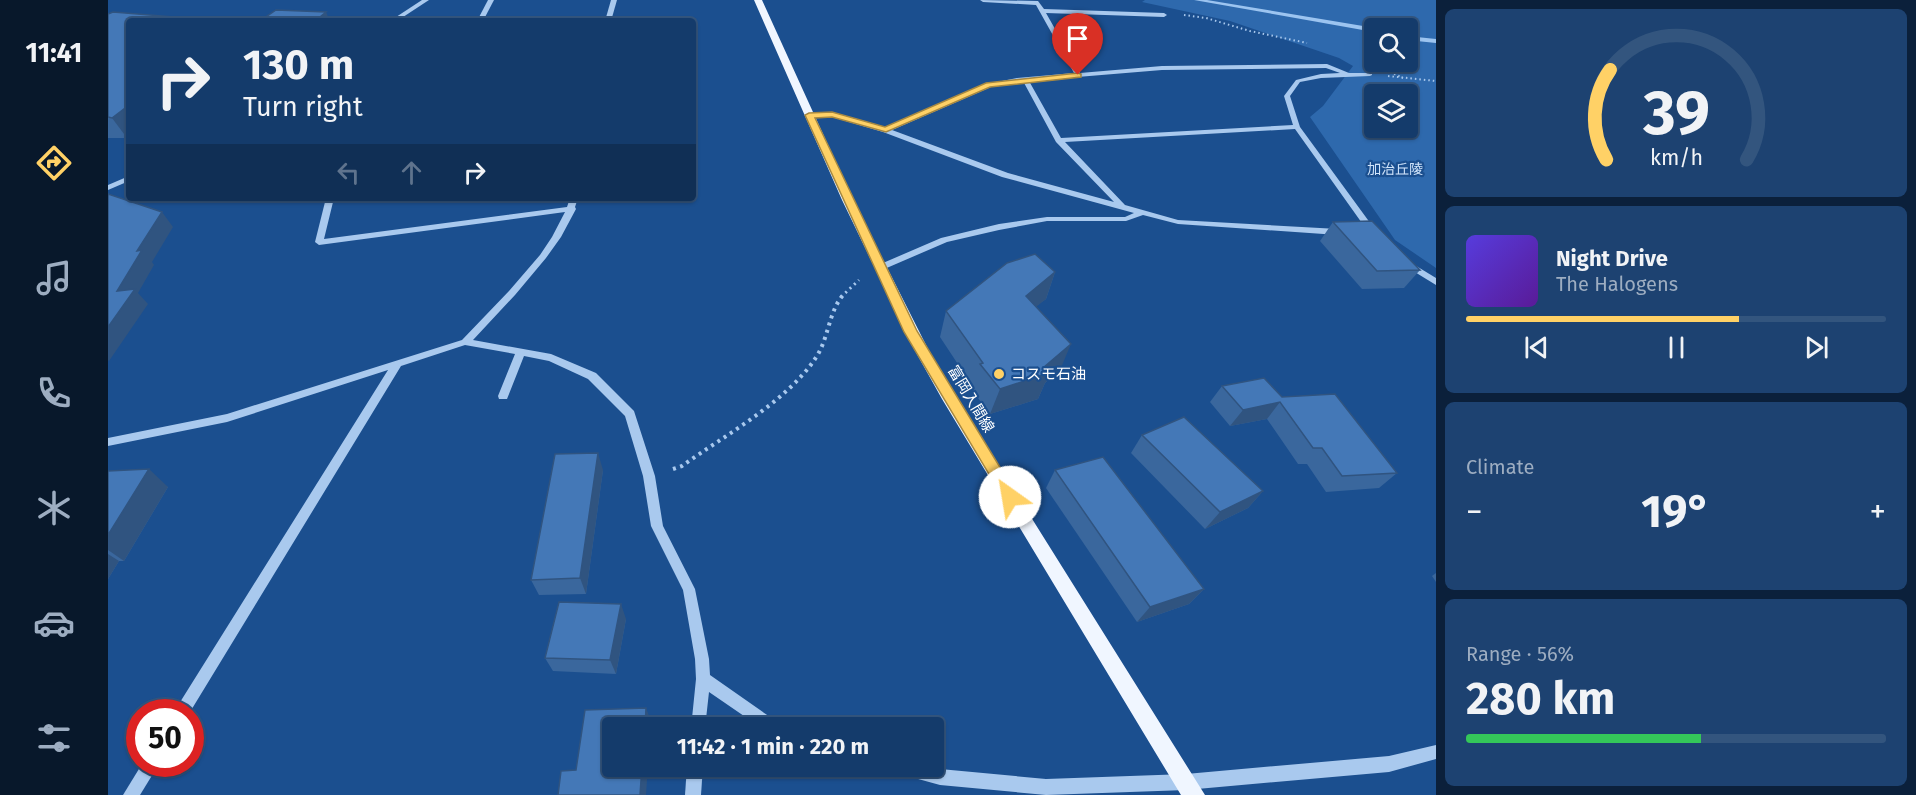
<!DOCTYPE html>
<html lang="en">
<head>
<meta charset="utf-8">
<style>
	body { margin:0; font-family:"Fira Sans","Noto Sans JP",sans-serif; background:#1d4271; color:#f1f3f6; height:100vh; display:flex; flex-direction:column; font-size:22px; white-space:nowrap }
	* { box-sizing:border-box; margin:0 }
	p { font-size:20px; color:#9dadc1 }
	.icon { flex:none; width:33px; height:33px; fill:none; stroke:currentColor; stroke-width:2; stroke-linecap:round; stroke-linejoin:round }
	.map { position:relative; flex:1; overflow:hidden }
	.side { display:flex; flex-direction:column; gap:9px; padding:9px; background:#0b203b; width:480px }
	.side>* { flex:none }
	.top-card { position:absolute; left:18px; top:18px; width:570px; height:183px; border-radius:6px; box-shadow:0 2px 4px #0004,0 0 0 2px #33557e; background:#143b6b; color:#f1f3f6; overflow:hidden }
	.controls { position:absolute; left:1256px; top:18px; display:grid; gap:12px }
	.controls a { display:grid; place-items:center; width:54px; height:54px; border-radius:6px; background:#143b6b; box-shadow:0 2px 4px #0004,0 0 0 2px #33557e; font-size:30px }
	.speed { position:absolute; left:18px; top:699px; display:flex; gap:12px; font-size:30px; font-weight:700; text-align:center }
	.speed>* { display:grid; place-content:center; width:78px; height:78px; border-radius:50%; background:#143b6b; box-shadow:0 2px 4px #0004,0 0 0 2px #33557e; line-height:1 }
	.speed .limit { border:9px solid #d22; background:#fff; color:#111 }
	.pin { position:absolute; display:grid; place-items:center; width:51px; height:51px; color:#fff; margin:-62px -26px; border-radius:50% 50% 50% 0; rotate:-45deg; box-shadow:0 0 6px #0007 }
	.pin .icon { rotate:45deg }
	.me { position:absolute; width:66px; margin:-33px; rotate:328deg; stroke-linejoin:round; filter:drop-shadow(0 0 4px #0008) }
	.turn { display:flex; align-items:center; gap:21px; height:126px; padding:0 18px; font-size:27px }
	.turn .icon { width:78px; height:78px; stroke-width:2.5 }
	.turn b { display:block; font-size:42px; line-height:51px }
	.lanes { display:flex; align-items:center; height:57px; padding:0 18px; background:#0003; justify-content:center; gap:30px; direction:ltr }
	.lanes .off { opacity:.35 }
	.big { font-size:45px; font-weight:700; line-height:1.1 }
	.side .card { flex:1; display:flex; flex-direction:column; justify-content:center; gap:9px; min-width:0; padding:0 21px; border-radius:9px; background:#1d4271 }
	.side .dial { align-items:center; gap:0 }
	.dial svg { height:156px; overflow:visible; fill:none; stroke:#33557e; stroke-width:7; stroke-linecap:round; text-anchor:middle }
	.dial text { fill:#f1f3f6; stroke:none }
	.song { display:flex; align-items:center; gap:18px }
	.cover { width:72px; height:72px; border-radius:9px; background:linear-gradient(135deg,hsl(250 70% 55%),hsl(270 70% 35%)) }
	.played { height:6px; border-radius:3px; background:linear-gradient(90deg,#ffd166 65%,#33557e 65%) }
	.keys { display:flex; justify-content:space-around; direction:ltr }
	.heat { display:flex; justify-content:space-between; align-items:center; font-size:33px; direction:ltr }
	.charge { height:9px; border-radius:4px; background:linear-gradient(90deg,#34c759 56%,#33557e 0) }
	.trip { position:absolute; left:494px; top:717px; width:342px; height:60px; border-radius:6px; background:#143b6b; box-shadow:0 2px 4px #0004,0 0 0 2px #33557e; font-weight:700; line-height:60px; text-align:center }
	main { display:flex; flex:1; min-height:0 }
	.tab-bar { display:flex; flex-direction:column; width:108px; justify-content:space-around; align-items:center; background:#08182b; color:#9dadc1 }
	.tab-bar .icon { width:42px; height:42px }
	.tab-bar .selected { color:#ffd166 }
	.tab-bar b { font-size:27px; color:#f1f3f6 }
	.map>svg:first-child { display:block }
</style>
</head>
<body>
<main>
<nav class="tab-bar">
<b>11:41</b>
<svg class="icon selected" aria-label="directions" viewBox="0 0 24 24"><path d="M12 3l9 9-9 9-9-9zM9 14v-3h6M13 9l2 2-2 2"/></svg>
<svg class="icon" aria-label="music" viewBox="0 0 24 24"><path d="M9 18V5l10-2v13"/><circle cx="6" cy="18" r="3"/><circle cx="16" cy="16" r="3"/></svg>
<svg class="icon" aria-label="phone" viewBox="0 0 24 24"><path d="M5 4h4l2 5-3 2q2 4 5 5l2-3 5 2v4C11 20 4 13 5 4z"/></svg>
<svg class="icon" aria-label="climate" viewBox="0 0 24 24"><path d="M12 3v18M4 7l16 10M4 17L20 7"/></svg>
<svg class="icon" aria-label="car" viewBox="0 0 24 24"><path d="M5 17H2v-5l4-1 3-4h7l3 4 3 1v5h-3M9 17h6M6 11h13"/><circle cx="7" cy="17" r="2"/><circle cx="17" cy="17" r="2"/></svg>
<svg class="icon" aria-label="filters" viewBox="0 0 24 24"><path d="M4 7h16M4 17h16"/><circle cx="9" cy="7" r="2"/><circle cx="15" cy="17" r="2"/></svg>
</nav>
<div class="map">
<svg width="1328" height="795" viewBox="0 0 1328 795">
	<rect width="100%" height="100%" fill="#1b4f8f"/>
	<!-- green -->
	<path fill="#2e69ad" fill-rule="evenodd" d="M1037,0H1328V268L1287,240L1202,117L1215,106L1245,66L1231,58L1122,21L1034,2ZM1266,28H1299V62H1266ZM1266,94H1299V128H1266Z"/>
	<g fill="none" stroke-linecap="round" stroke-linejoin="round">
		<!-- stream -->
		<g fill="#9cc4f0" fill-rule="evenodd">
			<path d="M1086,0H1099L1267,28L1266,32Z"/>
			<path d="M1299,36L1328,39V43L1299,40Z"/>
		</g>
		<!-- path-far2 -->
		<g stroke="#a9c9ee" stroke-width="2" stroke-dasharray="1.5 3" stroke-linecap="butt">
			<path d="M1076,15L1098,18L1142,31L1199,43"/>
			<path d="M1282,72L1295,78"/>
			<path d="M1280,76L1328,81"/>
		</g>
		<!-- path-far1 -->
		<path stroke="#a9c9ee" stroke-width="3" stroke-dasharray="2 4" stroke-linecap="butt" d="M733,297L751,280"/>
		<!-- path -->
		<path stroke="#a9c9ee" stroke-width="4" stroke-dasharray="3 4.5" stroke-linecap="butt" d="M565,469L574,466C617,435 677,403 707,359C721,339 720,313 735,295"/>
		<!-- minor -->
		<g fill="#a9c9ee" fill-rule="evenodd">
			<path d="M314,0H321L289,21H282Z"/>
			<path d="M380,0H386L375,21H369Z"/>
			<path d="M503,0H509L503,21H497Z"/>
			<path d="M872,0L930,1L936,9L1056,13L1059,15L1056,17L938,13L972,73L1054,66L1219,64L1241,73H1264V75L1262,76L1213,78L1192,82L1182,96L1192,127L1268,231L1264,234L1261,233L1187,129L957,142L1017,205L1070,220L1230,229L1234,232L1230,235L1070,224L1035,215L1018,221H939L891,230L839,242L774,270H768V266L833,238L891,224L939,217H1017L1026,213L894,177L775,132L724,117H701L698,115L701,113H724L777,128L879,84L909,78L966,73L928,5L875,2ZM1218,68L1232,73L1213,74L1188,80L1176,96L1185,125L953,138L921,81L1054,70ZM915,81L948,142L1006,202L900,173L784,130L883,87Z"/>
			<path d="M21,176V181L0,190V185Z"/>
			<path d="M218,198H226L216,239L459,207L462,198H470L467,207L468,209L453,237L438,258L407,295L365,340L443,354L488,373L526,411L547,476L555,526L587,589L601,659L602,675L662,717L676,723L678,728L652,727L601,692L597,728H583L588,679L587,659L575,590L543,526L535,476L517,416L480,379L441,361L416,356L399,399H391L390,396L407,354L357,345L293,366L82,712H67L69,707L280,370L119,422L0,446V438L119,414L354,340L401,291L432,255L444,237L457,212L211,245L207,242Z"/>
			<path d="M1300,261L1328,278V285L1297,266L1296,264Z"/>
			<path d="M1328,745V759L1281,772L1078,790L938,795L832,785L792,774L787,771L785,766H822L832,769L938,779L1078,774L1281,756Z"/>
			<path d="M34,764H51L32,795H15Z"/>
			<path d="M579,766H595L593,795H577Z"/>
		</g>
		<!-- major -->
		<path fill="#f0f6ff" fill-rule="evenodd" d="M646,0H654L745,200L819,347L844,391L1097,795H1073L834,399L805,347L734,200Z"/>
	</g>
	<!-- wall -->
	<g fill="#3a679d">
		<path d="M0,14L21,21V137L19,138H0Z"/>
		<path d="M1225,222L1312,270L1296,288L1254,289L1212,241Z"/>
		<path d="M947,272L938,299L928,306L952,370L937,383L930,399L882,414L864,390L865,387L832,337L838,311Z"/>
		<path d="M1114,386L1174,397L1289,473L1271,488L1218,492L1199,464H1190L1159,419L1122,426L1102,402Z"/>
		<path d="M1034,435L1155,491L1140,508L1097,529L1023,453Z"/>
		<path d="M495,470L478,594L431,595L423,580Z"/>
		<path d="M947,470L1096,589L1081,604L1029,622L938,488Z"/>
		<path d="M0,471L60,487L16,561H11L0,579Z"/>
		<path d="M1328,573V582L1324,576Z"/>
		<path d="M518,619L508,674L445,671L437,658Z"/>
	</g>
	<!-- shaded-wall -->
	<g fill="#305480">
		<path d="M218,12L222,21H207Z"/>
		<path d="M21,105V137L19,138L4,118Z"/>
		<path d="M54,212L65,227L44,262L46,265L30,293L40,304L1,361L0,360V327L9,291L29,251Z"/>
		<path d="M947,272L938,299L909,322L918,296Z"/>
		<path d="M963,344L952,370L937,383L930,399L882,414L892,389L936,367Z"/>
		<path d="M1172,402L1159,419L1122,426L1135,410Z"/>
		<path d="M490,453L495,470L478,594L472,578Z"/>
		<path d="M41,469L60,487L16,561L0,550V535Z"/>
		<path d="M1155,491L1140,508L1097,529L1112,512Z"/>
		<path d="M0,554L11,561L0,579Z"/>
		<path d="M1096,589L1081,604L1029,622L1042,607Z"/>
		<path d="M513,604L518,619L508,674L502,660Z"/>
		<path d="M538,708L543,721L542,728H537Z"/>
		<path d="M534,766H540L538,795H532Z"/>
	</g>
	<!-- building -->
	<g fill="#4478b7" stroke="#305480" stroke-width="1.5">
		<path d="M168,10L218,12L207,21H152Z"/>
		<path d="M5,12L115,21H21V105L4,118L0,117V14Z"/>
		<path d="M0,194L54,212L29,251L34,250L9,291L27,289L0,327Z"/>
		<path d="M1264,221L1312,270L1269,271L1225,222Z"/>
		<path d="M927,254L947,272L918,296L963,344L936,367L941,373L892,389L872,364L875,363L838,311L899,263Z"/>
		<path d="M1156,378L1174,397L1227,394L1289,473L1234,476L1214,448H1205L1172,402L1135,410L1114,386Z"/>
		<path d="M1076,417L1155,491L1112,512L1034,435Z"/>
		<path d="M490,453L472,578L423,580L447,454Z"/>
		<path d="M995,457L1096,589L1042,607L947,470Z"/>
		<path d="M41,469L0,535V471Z"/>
		<path d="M451,602L513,604L502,660L437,658Z"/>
		<path d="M538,708L537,728H504V766H534L532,795H450L453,771L468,770L477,710Z"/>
	</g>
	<!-- route -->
	<path fill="#ffd166" stroke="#a68842" stroke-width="1.5" d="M970,73L973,74V77L882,87L778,132L724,117L707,118L809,331L907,492L910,497L907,501L902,503L897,501L796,332L697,115L701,113L724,112L777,127L878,83Z"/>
	<!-- markers -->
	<circle fill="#ffd166" stroke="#1b4f8f" stroke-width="2" cx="891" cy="374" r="6"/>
	<g text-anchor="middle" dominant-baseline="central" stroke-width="4.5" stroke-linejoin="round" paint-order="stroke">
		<!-- far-park labels -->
		<g font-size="14" fill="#cfe3fa" stroke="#1b4f8f">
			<text x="1287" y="169">加治丘陵</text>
		</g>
		<!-- poi labels -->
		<g font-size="15" fill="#fff" stroke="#1b4f8f" text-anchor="start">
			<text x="903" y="374">コスモ石油</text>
		</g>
		<!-- street labels -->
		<g font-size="15" fill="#fff" stroke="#1b4f8f">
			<text transform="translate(863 399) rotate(59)">富岡入間線</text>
		</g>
	</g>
</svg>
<div class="controls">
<a><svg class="icon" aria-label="search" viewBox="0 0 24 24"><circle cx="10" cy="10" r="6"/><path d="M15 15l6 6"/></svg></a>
<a><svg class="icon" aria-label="layers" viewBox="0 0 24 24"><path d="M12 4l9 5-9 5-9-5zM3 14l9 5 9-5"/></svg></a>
</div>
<div class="speed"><div class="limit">50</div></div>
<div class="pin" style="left:970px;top:75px;background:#d93025"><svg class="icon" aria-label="arrive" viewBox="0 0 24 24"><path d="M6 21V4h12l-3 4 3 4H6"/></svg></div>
<svg class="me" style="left:902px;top:497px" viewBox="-20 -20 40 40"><circle r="19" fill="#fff"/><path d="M0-13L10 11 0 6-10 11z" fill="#ffd166"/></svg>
<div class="trip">11:42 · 1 min · 220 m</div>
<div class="top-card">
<div class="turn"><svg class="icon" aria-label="right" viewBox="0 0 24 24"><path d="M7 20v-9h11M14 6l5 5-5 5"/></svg><div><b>130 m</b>Turn right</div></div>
<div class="lanes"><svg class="icon off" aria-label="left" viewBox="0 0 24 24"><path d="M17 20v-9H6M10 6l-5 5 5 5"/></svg><svg class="icon off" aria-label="ahead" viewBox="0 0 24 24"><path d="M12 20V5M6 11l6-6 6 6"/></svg><svg class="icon" aria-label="right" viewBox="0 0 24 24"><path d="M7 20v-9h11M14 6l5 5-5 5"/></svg></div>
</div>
</div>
<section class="side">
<div class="card dial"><svg viewBox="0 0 100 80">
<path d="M14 69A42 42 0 1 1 86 69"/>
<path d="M14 69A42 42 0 0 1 16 23" stroke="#ffd166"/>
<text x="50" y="56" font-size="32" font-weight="700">39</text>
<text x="50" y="72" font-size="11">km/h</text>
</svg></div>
<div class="card">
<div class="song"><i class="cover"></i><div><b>Night Drive</b><p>The Halogens</p></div></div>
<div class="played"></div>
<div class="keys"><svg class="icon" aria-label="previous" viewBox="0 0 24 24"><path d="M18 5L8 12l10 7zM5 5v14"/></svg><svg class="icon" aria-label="pause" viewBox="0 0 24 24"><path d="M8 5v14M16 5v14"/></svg><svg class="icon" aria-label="next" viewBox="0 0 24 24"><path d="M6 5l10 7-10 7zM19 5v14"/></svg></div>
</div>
<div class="card"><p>Climate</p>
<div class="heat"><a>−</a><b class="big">19°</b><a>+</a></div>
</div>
<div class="card"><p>Range · 56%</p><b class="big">280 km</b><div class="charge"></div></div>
</section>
</main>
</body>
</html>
